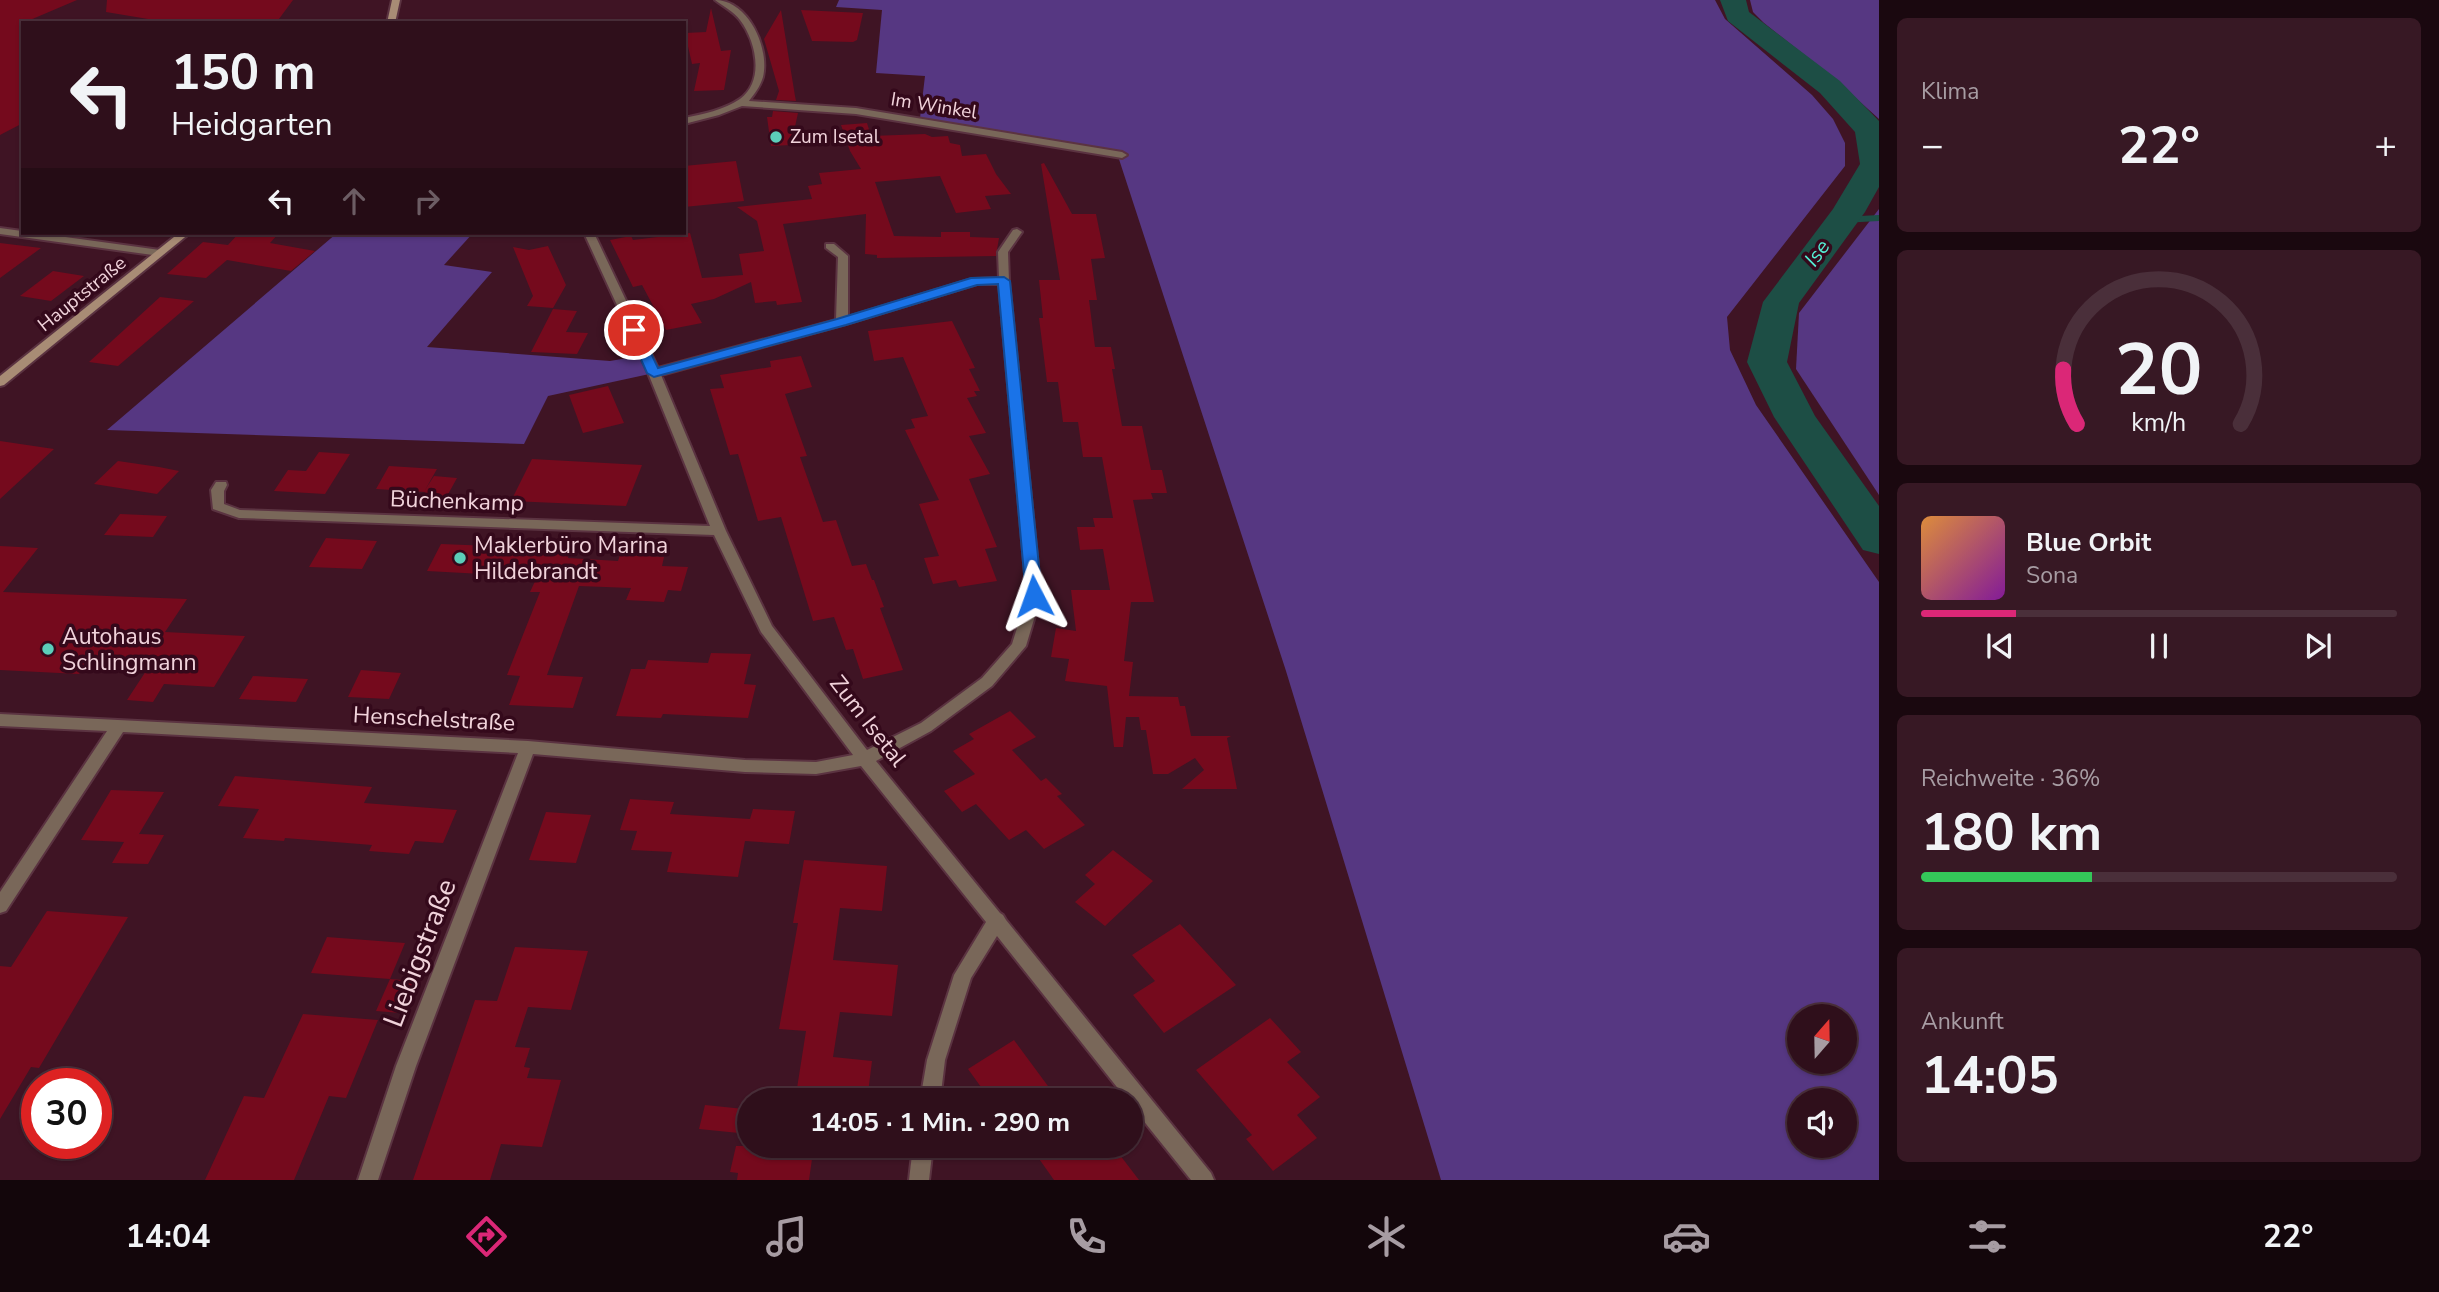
<!DOCTYPE html>
<html lang="de">
<head>
<meta charset="utf-8">
<style>
	body { margin:0; font-family:"Nunito Sans",sans-serif; background:#371824; color:#f1f3f6; height:100vh; display:flex; flex-direction:column; font-size:26px; white-space:nowrap }
	* { box-sizing:border-box; margin:0 }
	p { font-size:23px; color:#a79ca3 }
	.icon { flex:none; width:38px; height:38px; fill:none; stroke:currentColor; stroke-width:2; stroke-linecap:round; stroke-linejoin:round }
	.map { position:relative; flex:1; overflow:hidden }
	.drawer { display:flex; flex-direction:column; gap:18px; padding:18px; background:#1a080f; width:560px }
	.drawer>* { flex:none }
	.banner { position:absolute; left:21px; top:21px; width:665px; height:214px; border-radius:0px; box-shadow:0 2px 5px #0004,0 0 0 2px #4a2f3a; background:#2f0f1b; color:#f1f3f6; overflow:hidden }
	.needle { width:46px; rotate:20deg }
	.tools { position:absolute; left:1787px; top:1004px; display:grid; gap:14px }
	.tools a { display:grid; place-items:center; width:70px; height:70px; border-radius:50%; background:#2f0f1b; box-shadow:0 2px 5px #0004,0 0 0 2px #4a2f3a; font-size:35px }
	.speed { position:absolute; left:21px; top:1068px; display:flex; gap:14px; font-size:35px; font-weight:700; text-align:center }
	.speed>* { display:grid; place-content:center; width:91px; height:91px; border-radius:50%; background:#2f0f1b; box-shadow:0 2px 5px #0004,0 0 0 2px #4a2f3a; line-height:1 }
	.speed .limit { border:10px solid #d22; background:#fff; color:#111 }
	.pin { position:absolute; display:grid; place-items:center; width:60px; height:60px; color:#fff; margin:-30px; border:4px solid #fff; border-radius:50%; box-shadow:0 2px 7px #0007 }
	.me { position:absolute; width:77px; margin:-38px; rotate:356deg; stroke-linejoin:round; filter:drop-shadow(0 0 5px #0008) }
	.turn { display:flex; align-items:center; gap:24px; height:147px; padding:0 35px; font-size:32px }
	.turn .icon { width:91px; height:91px; stroke-width:2.5 }
	.turn b { display:block; font-size:49px; line-height:60px }
	.lanes { display:flex; align-items:center; height:66px; padding:0 35px; background:#0003; justify-content:center; gap:35px; direction:ltr }
	.lanes .off { opacity:.35 }
	.big { font-size:52px; font-weight:700; line-height:1.1 }
	.drawer .card { flex:1; display:flex; flex-direction:column; justify-content:center; gap:10px; min-width:0; padding:0 24px; border-radius:10px; background:#371824 }
	.drawer .dial { align-items:center; gap:0 }
	.dial svg { height:182px; overflow:visible; fill:none; stroke:#4a2f3a; stroke-width:7; stroke-linecap:round; text-anchor:middle }
	.dial text { fill:#f1f3f6; stroke:none }
	.song { display:flex; align-items:center; gap:21px }
	.cover { width:84px; height:84px; border-radius:10px; background:linear-gradient(135deg,hsl(30 70% 55%),hsl(290 70% 35%)) }
	.played { height:7px; border-radius:4px; background:linear-gradient(90deg,#db2777 20%,#4a2f3a 20%) }
	.keys { display:flex; justify-content:space-around; direction:ltr }
	.heat { display:flex; justify-content:space-between; align-items:center; font-size:38px; direction:ltr }
	.charge { height:10px; border-radius:5px; background:linear-gradient(90deg,#34c759 36%,#4a2f3a 0) }
	.trip { position:absolute; left:737px; top:1088px; width:406px; height:70px; border-radius:35px; background:#2f0f1b; box-shadow:0 2px 5px #0004,0 0 0 2px #4a2f3a; font-weight:700; line-height:70px; text-align:center }
	.tab-bar { display:flex; height:112px; justify-content:space-around; align-items:center; background:#13060b; color:#a79ca3 }
	.tab-bar .icon { width:49px; height:49px }
	.tab-bar .selected { color:#db2777 }
	.tab-bar b { font-size:32px; color:#f1f3f6 }
	main { display:flex; flex:1; min-height:0 }
	.map>svg:first-child { display:block }
</style>
</head>
<body>
<main>
<div class="map">
<svg width="1879" height="1180" viewBox="0 0 1879 1180">
	<rect width="100%" height="100%" fill="#3f1424"/>
	<!-- green -->
	<g fill="#563782" fill-rule="evenodd">
		<path d="M839,0H1715L1725,19L1812,95L1833,119L1845,143V166L1727,317L1730,350L1756,405L1879,582V1180H1441L1286,671L1116,150L920,118L925,76L876,73L882,10L836,7ZM1799,1017H1844V1062H1799ZM1799,1101H1844V1146H1799Z"/>
		<path d="M1750,0H1879V119L1837,81L1764,23L1753,12Z"/>
		<path d="M1879,209V495L1796,369L1799,313Z"/>
		<path d="M337,233H473L444,265L492,272L427,347L610,361L645,355L654,373L548,396L524,444L107,430Z"/>
	</g>
	<g fill="none" stroke-linecap="round" stroke-linejoin="round">
		<!-- stream -->
		<path stroke="#1d4e45" stroke-width="6" d="M1842,220L1879,218"/>
		<!-- river -->
		<path fill="#1d4e45" fill-rule="evenodd" d="M1720,0H1746L1749,12L1840,81L1879,121V187L1865,212L1799,303L1787,362L1815,416L1879,506V554L1863,550L1774,417L1747,362L1763,302L1833,209L1860,164L1855,132L1820,93L1728,21Z"/>
	</g>
	<!-- building -->
	<g fill="#750a1d">
		<path d="M0,0H77L23,23V123L0,135Z"/>
		<path d="M107,0H293L276,23H172L106,12Z"/>
		<path d="M711,8L721,51L731,50L724,90L694,91L700,63L692,64L685,33L706,32Z"/>
		<path d="M781,10L795,96L796,101L776,100L779,91L764,39Z"/>
		<path d="M801,10L863,13L857,40L853,42L812,41Z"/>
		<path d="M773,111L798,113L791,145L771,146L767,117H772Z"/>
		<path d="M867,123L871,136L925,134L932,137L948,136L950,143L960,145L962,156L986,154L996,174L1011,194L985,196L991,209L956,213L940,176L875,182L894,236L941,237V232H970V237L999,238L996,256L877,258V255L865,254L866,214L783,224L802,302L777,305L776,301L755,303L751,282L714,299L691,304L702,323L666,330L642,285L633,287L610,240L631,236L633,240L690,233L702,278L743,275L739,254L764,251L757,221L737,207L812,199L808,186L822,184L819,173L861,169L850,151L841,125Z"/>
		<path d="M736,161L744,201L684,207V166Z"/>
		<path d="M1044,163L1072,214H1096L1105,258L1091,259L1097,300H1089L1095,347H1111L1115,369H1112L1122,426H1142L1151,470H1162L1167,493H1151L1153,499L1133,500L1154,602H1131L1124,661L1133,662L1129,696L1178,697L1180,706H1185L1191,736H1231L1227,738L1237,789H1182L1204,770L1195,758L1168,774H1153L1146,730H1141L1139,717H1126L1123,747H1114L1107,686L1065,681L1069,659L1051,657L1056,628L1076,631L1071,590H1110L1103,549L1080,550L1077,527H1095L1093,518H1113L1102,457H1083L1078,422H1063L1058,382H1047L1039,318H1043L1039,280H1060L1041,164Z"/>
		<path d="M239,233H279L270,243L315,251L291,271L227,260L206,278L167,274L203,242L228,245Z"/>
		<path d="M0,243L41,248L0,278Z"/>
		<path d="M548,246L566,285L553,308L527,306L533,296L513,247L529,250Z"/>
		<path d="M53,271L84,276L51,301L20,296Z"/>
		<path d="M160,297L194,301L118,366L89,362Z"/>
		<path d="M553,309L577,311L566,332L588,333L577,354L531,352Z"/>
		<path d="M952,321L975,368L969,369L980,391H974L977,396L967,398L986,433L969,436L990,474L969,479L997,547L985,549L997,581L959,587L956,580L933,584L924,558L939,556L919,504L939,500L905,430L915,428L911,419L928,416L903,357L874,361L868,331Z"/>
		<path d="M801,356L812,387L785,394L807,456L800,457L823,522L836,520L852,566L866,564L872,580H874L884,607L880,608L903,670L863,679L853,649L846,650L834,617L813,621L781,517L758,521L738,454L730,455L710,389L724,388L720,375L771,367L770,361Z"/>
		<path d="M608,386L624,423L583,433L569,395Z"/>
		<path d="M0,441L54,449L0,499Z"/>
		<path d="M319,452L350,454L325,494L274,491L288,470L306,471Z"/>
		<path d="M532,459L642,465L626,506L511,501Z"/>
		<path d="M118,461L159,467L179,471L157,494L94,484Z"/>
		<path d="M389,466L437,469L425,490L434,476L457,478L446,498L422,497L425,492L376,489Z"/>
		<path d="M120,514L167,516L153,537L104,535Z"/>
		<path d="M326,538L377,541L362,569L309,567Z"/>
		<path d="M441,544L571,549L568,558L618,561L620,555L664,557L662,566L688,567L681,591L668,590L664,602L626,600L631,588L579,586L547,675L583,677L573,708L509,705L520,676L507,675L540,592H530L537,577L427,571Z"/>
		<path d="M0,546L38,548L3,592L187,599L165,632L245,636L214,687L164,684L153,702L127,700L146,671L83,668L79,674L0,670Z"/>
		<path d="M711,653L751,654L744,684L756,685L748,718L663,714L661,718L616,716L631,669H645L648,660L708,663Z"/>
		<path d="M361,670L401,673L389,699L348,697Z"/>
		<path d="M253,676L271,677L308,679L296,702L239,699Z"/>
		<path d="M1010,711L1036,737L1012,750L1041,781L1046,778L1062,794L1057,796L1085,825L1044,849L1026,830L1009,840L976,804L962,812L944,791L975,774L953,751L974,739L969,734Z"/>
		<path d="M235,776L372,787L364,803L457,810L443,843L415,841L409,854L369,851L372,845L285,838L284,841L243,838L259,809L218,806Z"/>
		<path d="M111,790L164,792L139,834L164,835L148,864L112,863L124,842L81,840Z"/>
		<path d="M630,799L674,802L670,814L750,819L753,809L795,811L789,844L745,841L738,877L667,872L672,852L631,850L637,831L620,830Z"/>
		<path d="M546,812L591,815L576,863L529,860Z"/>
		<path d="M1113,850L1153,881L1105,926L1075,902L1095,884L1085,875Z"/>
		<path d="M804,860L887,866L882,911L840,908L833,960L898,965L892,1016L840,1012L833,1057L872,1061L867,1101H795L806,1031L779,1029L798,923H793Z"/>
		<path d="M47,911L128,917L39,1068L31,1067L0,1119V966L11,967Z"/>
		<path d="M1180,924L1236,985L1164,1033L1133,995L1155,981L1132,955Z"/>
		<path d="M327,937L405,943L390,979L311,973Z"/>
		<path d="M515,947L588,951L571,1010L528,1007L515,1047L530,1048L524,1067L530,1068L527,1078L561,1080L542,1147L501,1144L490,1180H413L475,1000L497,1001Z"/>
		<path d="M390,979L414,981L401,1013L376,1011Z"/>
		<path d="M303,1014L378,1020L346,1098L329,1096L294,1180H205L244,1096L264,1098Z"/>
		<path d="M1270,1018L1301,1052L1287,1062L1320,1097L1297,1115L1317,1138L1273,1171L1246,1139L1252,1135L1196,1070Z"/>
		<path d="M1014,1040L1059,1101H991L968,1069Z"/>
		<path d="M705,1105L744,1109L739,1133L699,1129Z"/>
		<path d="M736,1146H775L774,1148L813,1152L809,1180H737L738,1173L730,1172Z"/>
		<path d="M1030,1146H1113L1139,1180H1054Z"/>
	</g>
	<g fill="none" stroke-linecap="round" stroke-linejoin="round">
		<!-- street casing -->
		<g stroke="#5b3341" stroke-width="4">
			<g id="street">
				<path d="M715,0C748,0 770,48 763,77C760,87 755,93 749,101L856,108L1122,152L1127,155L1122,158L856,114L742,106L719,115L684,124V118C703,114 724,110 740,99C765,81 756,41 740,20C733,11 724,7 715,0Z"/>
				<path d="M0,228L160,250L165,253L160,256L0,234Z"/>
				<path d="M1017,229L1022,232L1008,252L1009,281L1041,596L1026,646L992,686L931,731L876,761L1000,913L1003,915L1006,920L1211,1173L1214,1180H1191L1130,1104V1101H1128L997,936L971,978L945,1060L940,1101H920L927,1060L954,975L986,922L861,766L816,774L745,772L533,754L416,1066L378,1180H358L396,1066L518,753L123,732L6,911L0,913V892L107,731L0,726V714L528,741L745,760L816,762L853,755L761,632L714,535L239,518L213,509L211,490L216,482H226L227,485L224,491V504L240,510L710,526L648,373L584,233H594L658,368L836,320L838,257L826,248V244H834L848,256V317L972,279L999,278L998,252L1013,230ZM977,284H999L1027,596L1012,644L982,678L921,723L867,750L772,626L726,531L661,375L846,324Z"/>
				<path d="M913,1146H933L929,1180H909Z"/>
			</g>
		</g>
		<!-- secondary casing -->
		<g stroke="#5b3341" stroke-width="4">
			<g id="secondary">
				<path d="M392,0H400L395,23H387Z"/>
				<path d="M179,233H190L4,385L0,386V376Z"/>
			</g>
		</g>
		<!-- street -->
		<use href="#street" fill="#796759" fill-rule="evenodd"/>
		<!-- secondary -->
		<use href="#secondary" fill="#a88c75" fill-rule="evenodd"/>
	</g>
	<!-- route -->
	<path fill="#1a73e8" stroke="#114b97" stroke-width="2" d="M1004,277L1010,281L1042,596L1034,601L1026,596L998,284L977,285L846,325L654,377L647,373L628,330L634,327L639,328L658,368L837,319L971,278Z"/>
	<!-- markers -->
	<g fill="#5cceba" stroke="#34091b" stroke-width="2.5">
		<circle cx="776" cy="137" r="7"/>
		<circle cx="460" cy="558" r="7"/>
		<circle cx="48" cy="649" r="7"/>
	</g>
	<g text-anchor="middle" dominant-baseline="central" stroke-width="7" stroke-linejoin="round" paint-order="stroke">
		<!-- far-street labels -->
		<g font-size="19" fill="#f1d3db" stroke="#34091b">
			<text transform="translate(934 106) rotate(9)">Im Winkel</text>
			<text transform="translate(82 294) rotate(-39)">Hauptstraße</text>
		</g>
		<!-- far-poi labels -->
		<g font-size="19" fill="#f1d3db" stroke="#34091b" text-anchor="start">
			<text x="790" y="137">Zum Isetal</text>
		</g>
		<!-- far-water labels -->
		<g font-size="21" font-style="italic" fill="#54efd5" stroke="#34091b">
			<text transform="translate(1817 253) rotate(-54)">Ise</text>
		</g>
		<!-- street labels -->
		<g font-size="23" fill="#f1d3db" stroke="#34091b">
			<text transform="translate(457 501) rotate(2)">Büchenkamp</text>
			<text transform="translate(434 719) rotate(3)">Henschelstraße</text>
			<text transform="translate(868 721) rotate(52)">Zum Isetal</text>
		</g>
		<!-- poi labels -->
		<g font-size="23" fill="#f1d3db" stroke="#34091b" text-anchor="start">
			<text x="474" y="545">Maklerbüro Marina<tspan x="474" dy="26">Hildebrandt</tspan></text>
			<text x="62" y="636">Autohaus<tspan x="62" dy="26">Schlingmann</tspan></text>
		</g>
		<!-- near-street labels -->
		<g font-size="28" fill="#f1d3db" stroke="#34091b">
			<text transform="translate(420 953) rotate(-69)">Liebigstraße</text>
		</g>
	</g>
</svg>
<div class="tools">
<a><svg class="needle" viewBox="-14 -14 28 28"><path d="M0-13l5 13h-10z" fill="#e53935"/><path d="M0 13l5-13h-10z" fill="#a79ca3"/></svg></a>
<a><svg class="icon" aria-label="sound" viewBox="0 0 24 24"><path d="M4 9h4l5-4v14l-5-4H4zM17 9q2 3 0 6"/></svg></a>
</div>
<div class="speed"><div class="limit">30</div></div>
<div class="pin" style="left:634px;top:330px;background:#d93025"><svg class="icon" aria-label="arrive" viewBox="0 0 24 24"><path d="M6 21V4h12l-3 4 3 4H6"/></svg></div>
<svg class="me" style="left:1034px;top:596px" viewBox="-20 -20 40 40"><path d="M0-17L14 15 0 8-14 15z" fill="#1a73e8" stroke="#fff" stroke-width="4"/></svg>
<div class="trip">14:05 · 1 Min. · 290 m</div>
<div class="banner">
<div class="turn"><svg class="icon" aria-label="left" viewBox="0 0 24 24"><path d="M17 20v-9H6M10 6l-5 5 5 5"/></svg><div><b>150 m</b>Heidgarten</div></div>
<div class="lanes"><svg class="icon" aria-label="left" viewBox="0 0 24 24"><path d="M17 20v-9H6M10 6l-5 5 5 5"/></svg><svg class="icon off" aria-label="ahead" viewBox="0 0 24 24"><path d="M12 20V5M6 11l6-6 6 6"/></svg><svg class="icon off" aria-label="right" viewBox="0 0 24 24"><path d="M7 20v-9h11M14 6l5 5-5 5"/></svg></div>
</div>
</div>
<section class="drawer">
<div class="card"><p>Klima</p>
<div class="heat"><a>−</a><b class="big">22°</b><a>+</a></div>
</div>
<div class="card dial"><svg viewBox="0 0 100 80">
<path d="M14 69A42 42 0 1 1 86 69"/>
<path d="M14 69A42 42 0 0 1 8 45" stroke="#db2777"/>
<text x="50" y="56" font-size="32" font-weight="700">20</text>
<text x="50" y="72" font-size="11">km/h</text>
</svg></div>
<div class="card">
<div class="song"><i class="cover"></i><div><b>Blue Orbit</b><p>Sona</p></div></div>
<div class="played"></div>
<div class="keys"><svg class="icon" aria-label="previous" viewBox="0 0 24 24"><path d="M18 5L8 12l10 7zM5 5v14"/></svg><svg class="icon" aria-label="pause" viewBox="0 0 24 24"><path d="M8 5v14M16 5v14"/></svg><svg class="icon" aria-label="next" viewBox="0 0 24 24"><path d="M6 5l10 7-10 7zM19 5v14"/></svg></div>
</div>
<div class="card"><p>Reichweite · 36%</p><b class="big">180 km</b><div class="charge"></div></div>
<div class="card"><p>Ankunft</p><b class="big">14:05</b></div>
</section>
</main>
<nav class="tab-bar">
<b>14:04</b>
<svg class="icon selected" aria-label="directions" viewBox="0 0 24 24"><path d="M12 3l9 9-9 9-9-9zM9 14v-3h6M13 9l2 2-2 2"/></svg>
<svg class="icon" aria-label="music" viewBox="0 0 24 24"><path d="M9 18V5l10-2v13"/><circle cx="6" cy="18" r="3"/><circle cx="16" cy="16" r="3"/></svg>
<svg class="icon" aria-label="phone" viewBox="0 0 24 24"><path d="M5 4h4l2 5-3 2q2 4 5 5l2-3 5 2v4C11 20 4 13 5 4z"/></svg>
<svg class="icon" aria-label="climate" viewBox="0 0 24 24"><path d="M12 3v18M4 7l16 10M4 17L20 7"/></svg>
<svg class="icon" aria-label="car" viewBox="0 0 24 24"><path d="M5 17H2v-5l4-1 3-4h7l3 4 3 1v5h-3M9 17h6M6 11h13"/><circle cx="7" cy="17" r="2"/><circle cx="17" cy="17" r="2"/></svg>
<svg class="icon" aria-label="filters" viewBox="0 0 24 24"><path d="M4 7h16M4 17h16"/><circle cx="9" cy="7" r="2"/><circle cx="15" cy="17" r="2"/></svg>
<b>22°</b>
</nav>
</body>
</html>
